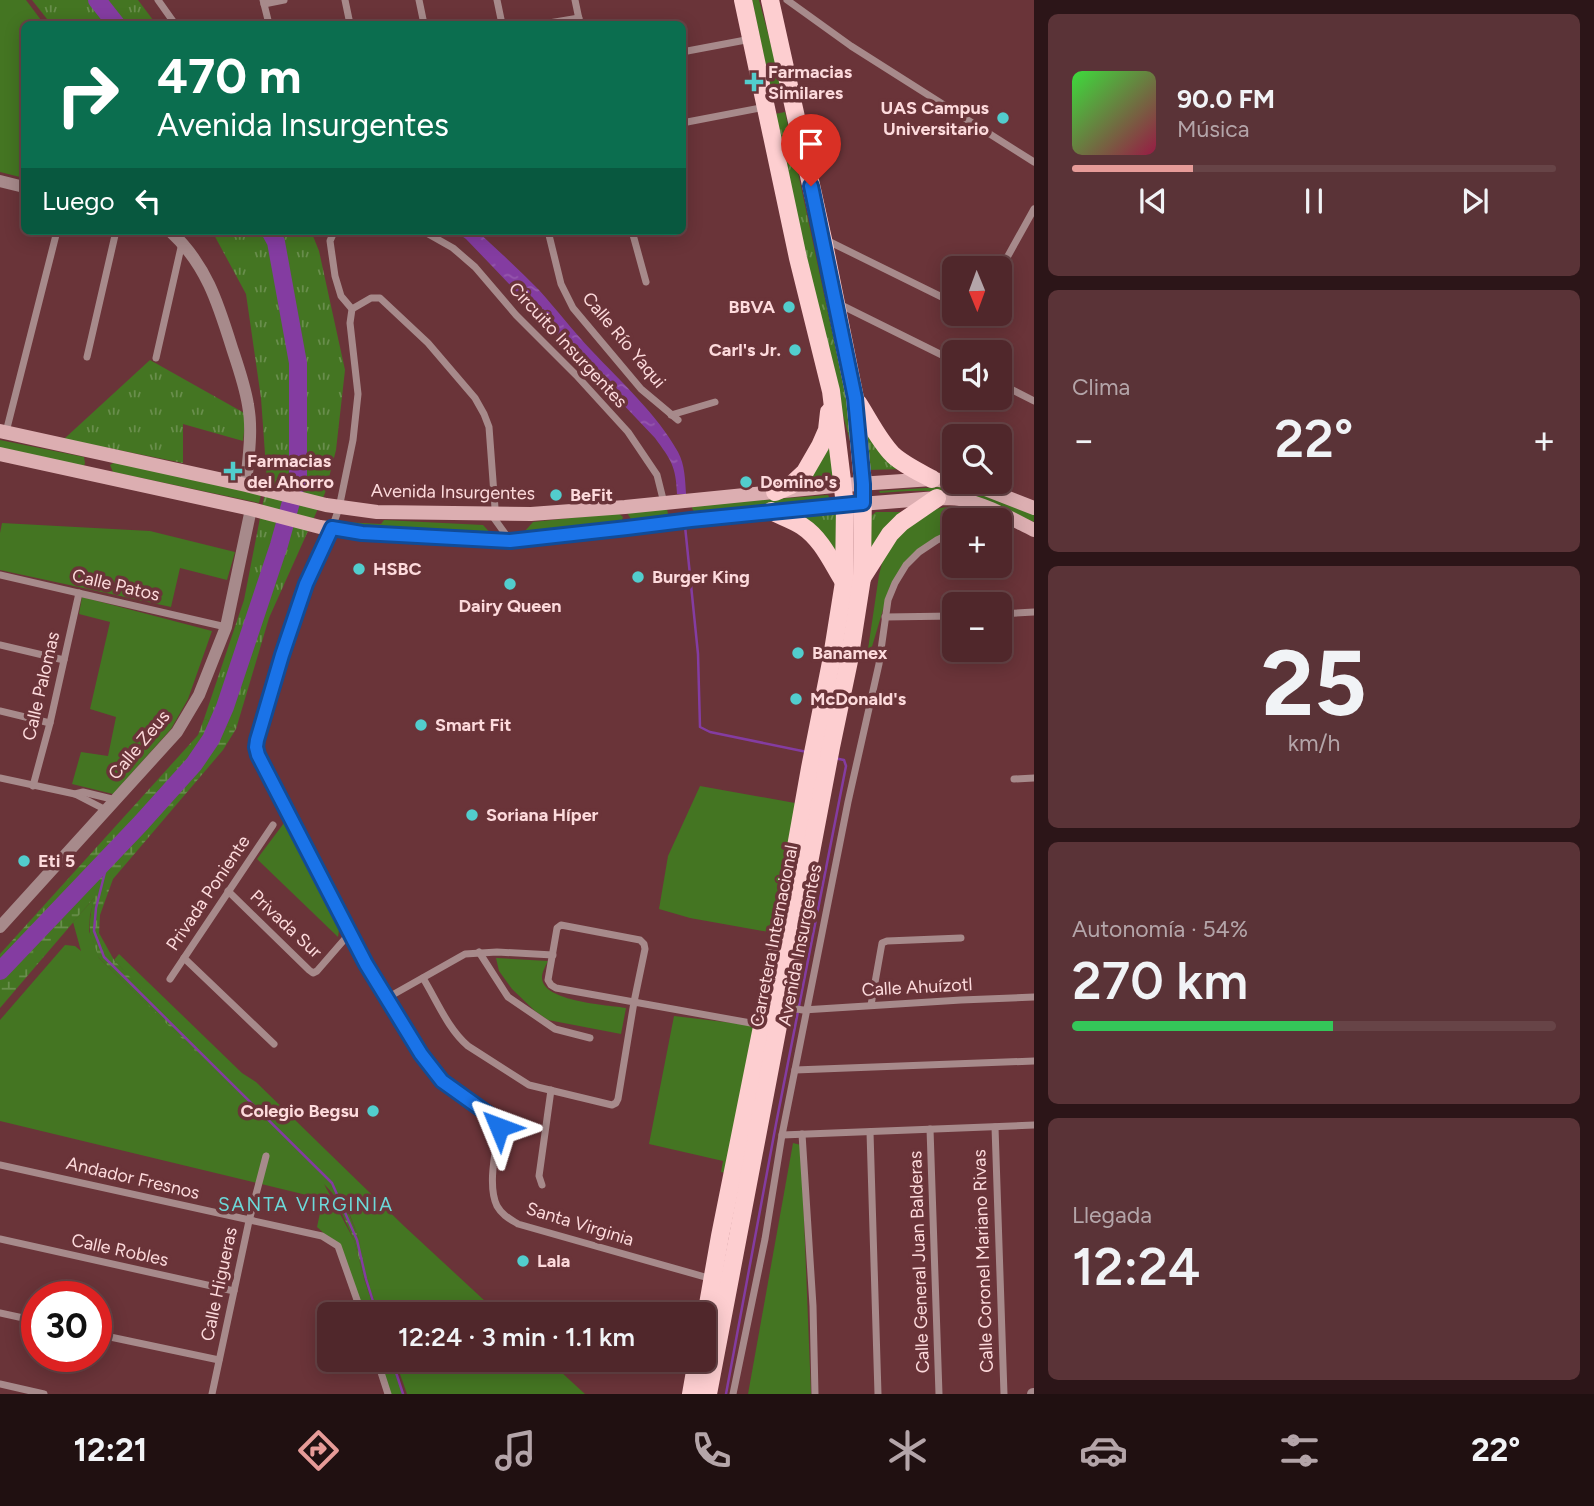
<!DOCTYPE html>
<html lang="es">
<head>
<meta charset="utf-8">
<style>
	body { margin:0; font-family:Figtree,sans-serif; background:#5a3337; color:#f1f3f6; height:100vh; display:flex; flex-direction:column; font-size:26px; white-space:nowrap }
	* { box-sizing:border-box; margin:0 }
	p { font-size:23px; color:#b4a5a9 }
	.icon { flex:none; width:38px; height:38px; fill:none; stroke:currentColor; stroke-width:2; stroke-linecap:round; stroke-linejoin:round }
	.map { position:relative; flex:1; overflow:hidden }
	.details { display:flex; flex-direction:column; gap:14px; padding:14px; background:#2c1518; width:560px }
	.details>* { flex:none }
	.top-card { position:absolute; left:21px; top:21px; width:665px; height:214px; border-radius:10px; box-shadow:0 4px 18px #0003,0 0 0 2px #674447; background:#0b6e4f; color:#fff; overflow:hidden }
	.needle { width:46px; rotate:179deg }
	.controls { position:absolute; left:942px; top:256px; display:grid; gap:14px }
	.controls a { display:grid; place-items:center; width:70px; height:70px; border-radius:10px; background:#50272b; box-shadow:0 4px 18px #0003,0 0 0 2px #674447; font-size:35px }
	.speed { position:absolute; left:21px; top:1281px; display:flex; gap:14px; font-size:35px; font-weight:700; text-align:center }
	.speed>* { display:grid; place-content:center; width:91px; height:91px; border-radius:50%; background:#50272b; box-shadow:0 4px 18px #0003,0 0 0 2px #674447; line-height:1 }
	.speed .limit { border:10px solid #d22; background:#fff; color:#111 }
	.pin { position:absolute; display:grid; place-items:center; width:60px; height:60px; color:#fff; margin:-72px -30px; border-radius:50% 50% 50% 0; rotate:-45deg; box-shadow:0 0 7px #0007 }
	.pin .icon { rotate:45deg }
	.me { position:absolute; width:77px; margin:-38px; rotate:314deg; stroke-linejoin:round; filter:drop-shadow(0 0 5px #0008) }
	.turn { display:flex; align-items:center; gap:24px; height:147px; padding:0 21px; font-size:32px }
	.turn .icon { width:91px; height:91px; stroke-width:2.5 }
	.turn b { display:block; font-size:49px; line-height:60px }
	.then { display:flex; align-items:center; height:66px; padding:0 21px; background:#0003; gap:14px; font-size:26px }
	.big { font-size:52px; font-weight:600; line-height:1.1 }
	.details .tile { flex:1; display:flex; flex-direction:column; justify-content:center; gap:10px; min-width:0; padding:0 24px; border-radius:10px; background:#5a3337 }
	.details .dial { align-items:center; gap:0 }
	.dial b { font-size:91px; line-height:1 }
	.song { display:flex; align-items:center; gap:21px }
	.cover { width:84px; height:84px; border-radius:10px; background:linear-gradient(135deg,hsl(120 70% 55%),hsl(340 70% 35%)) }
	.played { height:7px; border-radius:4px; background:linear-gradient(90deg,#e69b98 25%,#674447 25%) }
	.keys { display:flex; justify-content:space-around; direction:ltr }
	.heat { display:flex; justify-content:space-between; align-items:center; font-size:38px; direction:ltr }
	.charge { height:10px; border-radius:5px; background:linear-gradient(90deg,#34c759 54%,#674447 0) }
	.trip { position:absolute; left:317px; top:1302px; width:399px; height:70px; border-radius:10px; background:#50272b; box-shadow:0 4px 18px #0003,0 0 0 2px #674447; font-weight:600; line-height:70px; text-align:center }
	.dock { display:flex; height:112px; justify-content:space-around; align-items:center; background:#201011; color:#b4a5a9 }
	.dock .icon { width:49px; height:49px }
	.dock .on { color:#e69b98 }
	.dock b { font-size:32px; color:#f1f3f6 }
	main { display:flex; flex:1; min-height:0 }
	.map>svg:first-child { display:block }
</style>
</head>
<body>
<main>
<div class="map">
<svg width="1034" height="1394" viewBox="0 0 1034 1394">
	<defs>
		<pattern id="grass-tufts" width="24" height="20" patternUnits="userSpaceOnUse" patternTransform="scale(1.75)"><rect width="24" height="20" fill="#447522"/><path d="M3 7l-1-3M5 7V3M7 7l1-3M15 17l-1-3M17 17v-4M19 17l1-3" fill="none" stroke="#698e4c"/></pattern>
		<pattern id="wetland-marsh" width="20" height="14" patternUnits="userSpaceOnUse" patternTransform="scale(1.75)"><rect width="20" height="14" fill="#447522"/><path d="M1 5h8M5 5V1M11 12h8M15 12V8" fill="none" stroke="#698e4c"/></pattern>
		<pattern id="water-ripples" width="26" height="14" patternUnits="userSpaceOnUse" patternTransform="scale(1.75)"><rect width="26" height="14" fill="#843ca1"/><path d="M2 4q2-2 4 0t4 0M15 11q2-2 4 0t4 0" fill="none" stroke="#9658ad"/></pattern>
	</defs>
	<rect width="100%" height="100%" fill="#6a3439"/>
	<!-- grass -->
	<g fill="url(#grass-tufts)">
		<path d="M32,0H138L156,24H51Z"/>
		<path d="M785,112L847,402L853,463L850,441L817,318L770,115Z"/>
		<path d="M212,231H311L319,251L345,370L336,450L325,493L269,618L236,729L204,719L244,600L267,482L261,398L246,294Z"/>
		<path d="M150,360L246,414L243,441L183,424V463L64,439Z"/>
		<path d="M865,425L903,469L867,470Z"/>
		<path d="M828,436L835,482L804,485Z"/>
		<path d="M876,512H904L870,550L871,516Z"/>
		<path d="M835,513L837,515L838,549L834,551L802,516L804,514Z"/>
	</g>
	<!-- wetland -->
	<path fill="url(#wetland-marsh)" d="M204,719L236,729L223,750L113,879L100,915L99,933L114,960L336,1182L359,1239L369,1277L364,1278L354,1240L329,1184L99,958C86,939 89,919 94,898L0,1008V954L198,735Z"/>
	<!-- green -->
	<g fill="#447522">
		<path d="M0,0H26L44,24H24V178L0,172Z"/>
		<path d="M752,0H759L784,92L772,95Z"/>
		<path d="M0,440L84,457L85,463L83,469L0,449Z"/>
		<path d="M115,462L261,495L259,503L113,472L110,465Z"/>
		<path d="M956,486L1034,513V522C1001,508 966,491 929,491C913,490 896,492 880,493L879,491Z"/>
		<path d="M828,495L830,499L694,512L692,508L693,505Z"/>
		<path d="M953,506L984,513L981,520H954V531L933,540L890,586L871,650L868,649L879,575L884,555L897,533L935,509Z"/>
		<path d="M667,509L668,514L666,517L631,519L627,513Z"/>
		<path d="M618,513L623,517L622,520L618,523L525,531L533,522Z"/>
		<path d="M384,520L483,525L495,538L345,528L344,522L381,524Z"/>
		<path d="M2,523L150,531L235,552L227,580L180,568L171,607L0,570V533Z"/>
		<path d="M82,597L212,631L188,699L171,729L113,794L72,784L81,752L108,756L116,717L90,709L110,622L79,614Z"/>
		<path d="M700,786L795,803L774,933L690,918L659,909L668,856Z"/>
		<path d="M287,819L313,867L340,923L338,937L257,859Z"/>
		<path d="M95,897L90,915L89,931L99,958L240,1095L114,960L119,954L242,1073L256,1082L404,1226L499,1314H379L366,1278L359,1239L348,1210L324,1184L354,1240L364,1278L376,1314H361L338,1246L317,1227L323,1199L0,1121V1020L65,945L75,946L81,951L73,922Z"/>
		<path d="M496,958L548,961C546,965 542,972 542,977C541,1002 609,1005 626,1008L621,1034L548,1020L535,1011L512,989L499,971Z"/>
		<path d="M674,1016L758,1026L732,1174L721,1172L723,1161L649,1144Z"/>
		<path d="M793,1143L801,1145L811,1394H748Z"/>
		<path d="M377,1360H392L403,1394H388Z"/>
		<path d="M395,1360H548L585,1394H407Z"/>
	</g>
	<!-- water -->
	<path fill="url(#water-ripples)" d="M455,231H477C498,250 519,270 539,290C557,310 573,331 592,351C621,382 657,414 678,452C685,465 685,480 686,494H677C676,466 671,460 655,438L491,265L466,239Z"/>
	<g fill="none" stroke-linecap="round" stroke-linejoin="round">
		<!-- stream -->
		<g stroke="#843ca1" stroke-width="2.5">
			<path d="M685,526L698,654L700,727L710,732L807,752"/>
			<path d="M109,856L96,908L94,931L104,957L332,1183L357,1240L366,1279L377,1314"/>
			<path d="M392,1360L403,1394"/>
			<path d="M726,1394L776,1124L846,766L844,760L834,758"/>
		</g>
		<!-- river -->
		<g stroke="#843ca1" stroke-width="18">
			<path d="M97,0L116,24"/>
			<path d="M0,971L141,823L194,764L211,739L225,707L279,545L298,477V363L276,242L270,231"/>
		</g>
		<!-- minor -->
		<g stroke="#a78a8b" stroke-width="7">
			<path d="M158,0L175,24"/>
			<path d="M263,0L269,24"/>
			<path d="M345,0L350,24"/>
			<path d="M419,0L424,24"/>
			<path d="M497,0L502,24"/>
			<path d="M575,0L580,24"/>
			<path d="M787,0L851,46L1034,162"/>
			<path d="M264,4L284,0"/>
			<path d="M543,24L579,18"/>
			<path d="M682,52L751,39"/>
			<path d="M682,123L765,107"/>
			<path d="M336,231L333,234L330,241L335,276L341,296L352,309L350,323L358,394L353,440L339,508L332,528L307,584L282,655L257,740L256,747L258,755L366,964L421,1054L442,1081L498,1121L499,1127C496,1150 487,1185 497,1206C502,1215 510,1219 518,1224L712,1279"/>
			<path d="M423,231L453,248L475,267L516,315L576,375L628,432L657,475L664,503"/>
			<path d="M548,231L561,284L573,308L641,389L678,420"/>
			<path d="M632,231L646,282"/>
			<path d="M826,240L954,303"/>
			<path d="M999,272L1034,209"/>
			<path d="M839,304L954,361"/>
			<path d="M352,309L371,298H380L428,343L475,398L484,414L489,427L495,508L491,514L509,539"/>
			<path d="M87,357L116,231"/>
			<path d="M156,358L182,243"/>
			<path d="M999,383L1034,401"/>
			<path d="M671,415L715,402"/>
			<path d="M6,432L57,231"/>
			<path d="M0,575L226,627"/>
			<path d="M999,614L1034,612"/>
			<path d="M885,617L954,616"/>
			<path d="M0,645L64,660"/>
			<path d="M0,711L50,723"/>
			<path d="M0,778L75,794L106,810"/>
			<path d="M1014,779L1034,778"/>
			<path d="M33,786L50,723L79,593"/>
			<path d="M75,794L83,792L116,800"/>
			<path d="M228,891L309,970L313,973L317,971L350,933"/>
			<path d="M479,952L508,997L555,1029L590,1038"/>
			<path d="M184,958L274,1044"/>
			<path d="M423,978C437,1001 448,1029 468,1046L529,1085L612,1105L616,1103L618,1099L634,1002L645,949L644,944L640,940L561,925L557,928L548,980L551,985L556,988L762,1025"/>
			<path d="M170,979L273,825"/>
			<path d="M387,998L465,954L497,952L553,955"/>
			<path d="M871,1005L882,943L887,941L961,938"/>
			<path d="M783,1007L803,1010L961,1000L1034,997"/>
			<path d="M795,1070L1034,1061"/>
			<path d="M995,1127L1004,1394"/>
			<path d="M930,1129L939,1394"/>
			<path d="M870,1132L878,1394"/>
			<path d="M802,1134L813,1306L815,1394"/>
			<path d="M782,1135L1034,1125"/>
			<path d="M0,1165L322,1236L338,1246L362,1314"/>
			<path d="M542,1185L539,1176L551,1090"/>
			<path d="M0,1239L234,1291"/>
			<path d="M0,1313L37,1321"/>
			<path d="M96,1334L219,1360"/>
			<path d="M377,1360L388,1394"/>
			<path d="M0,1384L44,1394"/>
			<path d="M212,1394L249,1221L266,1156"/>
			<path d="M733,1394L765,1239L782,1135L848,802L879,664L888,600L895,583L906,565L919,552L937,540L954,532"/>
		</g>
		<!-- tertiary -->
		<g stroke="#a78a8b" stroke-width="12">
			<path d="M0,181L24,187"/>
			<path d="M170,231C206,264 218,303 232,348C238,366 245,386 248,405C253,431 248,459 246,485"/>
			<path d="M0,927L177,732L199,695L226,627L251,509"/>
			<path d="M1033,1394H1034"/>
		</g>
		<!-- secondary -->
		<g stroke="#dcaeb1" stroke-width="14">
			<path d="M0,431L246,485L326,505L377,512L531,514L625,507L844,485L932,479L975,485L1034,508"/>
			<path d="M0,454L251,509L320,527L362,533L510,541L771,511L937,498C944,498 952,498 960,499C986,504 1010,518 1034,530"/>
		</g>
		<!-- primary -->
		<g stroke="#fdced0" stroke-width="18">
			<path d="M858,403C869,420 879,441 893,455C904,465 919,472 932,479"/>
			<path d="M775,492L791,485L805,472L820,446L827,430L829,412"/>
			<path d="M771,511C781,516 793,520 802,526C822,539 832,563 844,582"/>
			<path d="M862,578L890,534L902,522L937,498"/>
			<path d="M704,1327L720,1236L779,942L810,768L832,657L844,582L845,505L831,391L798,258L743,0"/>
			<path d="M691,1394L697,1360"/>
			<path d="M708,1394L831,747L849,661L862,578L863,484L855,398L823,239L770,0"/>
		</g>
	</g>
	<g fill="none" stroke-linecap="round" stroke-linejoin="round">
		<!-- route casing -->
		<g stroke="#114b97" stroke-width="18">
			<path id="route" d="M499,1127L498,1121L442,1081L421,1054L366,964L258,755L256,747L257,740L282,655L306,584L332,528L362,533L510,541L627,528L691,520L863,503V484L855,398L811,186"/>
		</g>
		<!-- route -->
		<use href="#route" stroke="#1a73e8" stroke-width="12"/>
	</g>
	<!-- markers -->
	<g fill="#52cdcd" stroke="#6a3439" stroke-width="2.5">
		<path d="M750.5 71.5h7v7h7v7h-7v7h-7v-7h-7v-7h7z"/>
		<circle cx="1003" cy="118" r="7"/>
		<circle cx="789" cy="307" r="7"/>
		<circle cx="795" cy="350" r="7"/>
		<path d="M229.5 460.5h7v7h7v7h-7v7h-7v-7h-7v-7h7z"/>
		<circle cx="746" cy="482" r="7"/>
		<circle cx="556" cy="495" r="7"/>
		<circle cx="359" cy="569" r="7"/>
		<circle cx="638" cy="577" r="7"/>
		<circle cx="510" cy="584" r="7"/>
		<circle cx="798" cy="653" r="7"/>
		<circle cx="796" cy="699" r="7"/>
		<circle cx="421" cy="725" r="7"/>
		<circle cx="472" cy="815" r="7"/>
		<circle cx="24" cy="861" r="7"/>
		<circle cx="373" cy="1111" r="7"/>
		<circle cx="523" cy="1261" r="7"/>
	</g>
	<g text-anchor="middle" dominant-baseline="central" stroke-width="7" stroke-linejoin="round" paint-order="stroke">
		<!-- poi labels -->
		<g font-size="18" font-weight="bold" fill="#fddadc" stroke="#6a3439" text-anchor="start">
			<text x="768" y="72">Farmacias<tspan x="768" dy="21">Similares</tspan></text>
			<text x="989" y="108" text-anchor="end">UAS Campus<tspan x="989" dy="21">Universitario</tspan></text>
			<text x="775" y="307" text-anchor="end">BBVA</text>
			<text x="781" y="350" text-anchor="end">Carl's Jr.</text>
			<text x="247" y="461">Farmacias<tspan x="247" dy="21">del Ahorro</tspan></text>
			<text x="760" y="482">Domino's</text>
			<text x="570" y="495">BeFit</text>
			<text x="373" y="569">HSBC</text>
			<text x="652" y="577">Burger King</text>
			<text x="510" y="606" text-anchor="middle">Dairy Queen</text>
			<text x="812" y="653">Banamex</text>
			<text x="810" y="699">McDonald's</text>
			<text x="435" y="725">Smart Fit</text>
			<text x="486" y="815">Soriana Híper</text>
			<text x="38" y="861">Eti 5</text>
			<text x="359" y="1111" text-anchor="end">Colegio Begsu</text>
			<text x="537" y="1261">Lala</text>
		</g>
		<!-- street labels -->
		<g font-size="18" fill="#fddadc" stroke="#6a3439">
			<text transform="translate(624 340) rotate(50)">Calle Río Yaqui</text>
			<text transform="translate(568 345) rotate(47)">Circuito Insurgentes</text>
			<text transform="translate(453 492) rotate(1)">Avenida Insurgentes</text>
			<text transform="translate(116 585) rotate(13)">Calle Patos</text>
			<text transform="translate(41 686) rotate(-77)">Calle Palomas</text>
			<text transform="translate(139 745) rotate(-50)">Calle Zeus</text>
			<text transform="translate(208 893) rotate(-56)">Privada Poniente</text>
			<text transform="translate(286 924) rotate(43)">Privada Sur</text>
			<text transform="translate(774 936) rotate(-79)">Carretera Internacional</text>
			<text transform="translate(800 945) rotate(-79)">Avenida Insurgentes</text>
			<text transform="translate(917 987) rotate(-3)">Calle Ahuízotl</text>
			<text transform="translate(133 1178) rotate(13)">Andador Fresnos</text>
			<text transform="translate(580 1224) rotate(17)">Santa Virginia</text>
			<text transform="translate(120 1250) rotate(12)">Calle Robles</text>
			<text transform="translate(983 1261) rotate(-92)">Calle Coronel Mariano Rivas</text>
			<text transform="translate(919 1262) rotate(-92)">Calle General Juan Balderas</text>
			<text transform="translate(219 1284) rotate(-78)">Calle Higueras</text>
		</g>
		<!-- neighbourhood labels -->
		<g font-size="19" letter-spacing="2" fill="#6cd9d9" stroke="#6a3439">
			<text x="306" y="1204">SANTA VIRGINIA</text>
		</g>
	</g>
</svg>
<div class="controls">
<a><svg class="needle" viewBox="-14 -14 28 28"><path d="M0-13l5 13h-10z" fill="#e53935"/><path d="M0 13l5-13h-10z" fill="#b4a5a9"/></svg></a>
<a><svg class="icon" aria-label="sound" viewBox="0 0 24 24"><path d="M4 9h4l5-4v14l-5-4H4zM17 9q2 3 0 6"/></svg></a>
<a><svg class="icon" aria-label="search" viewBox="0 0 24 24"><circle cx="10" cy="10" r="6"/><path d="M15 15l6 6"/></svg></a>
<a>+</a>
<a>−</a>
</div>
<div class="speed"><div class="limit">30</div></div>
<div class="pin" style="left:811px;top:186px;background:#d93025"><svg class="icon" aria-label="arrive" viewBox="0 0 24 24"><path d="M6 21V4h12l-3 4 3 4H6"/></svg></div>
<svg class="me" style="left:499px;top:1127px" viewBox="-20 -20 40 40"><path d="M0-17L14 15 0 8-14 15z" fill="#1a73e8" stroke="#fff" stroke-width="4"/></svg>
<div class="trip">12:24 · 3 min · 1.1 km</div>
<div class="top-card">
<div class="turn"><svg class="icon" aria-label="right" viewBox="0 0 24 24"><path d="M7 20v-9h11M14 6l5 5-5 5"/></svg><div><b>470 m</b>Avenida Insurgentes</div></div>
<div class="then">Luego<svg class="icon" aria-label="left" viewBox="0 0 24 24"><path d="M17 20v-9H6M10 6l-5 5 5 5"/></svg></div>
</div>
</div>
<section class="details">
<div class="tile">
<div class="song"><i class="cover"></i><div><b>90.0 FM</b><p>Música</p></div></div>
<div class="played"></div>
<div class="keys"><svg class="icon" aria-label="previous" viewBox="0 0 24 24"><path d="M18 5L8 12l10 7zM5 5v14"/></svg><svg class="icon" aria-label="pause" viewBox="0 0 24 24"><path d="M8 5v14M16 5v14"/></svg><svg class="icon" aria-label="next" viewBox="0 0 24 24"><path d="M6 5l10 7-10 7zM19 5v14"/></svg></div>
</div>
<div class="tile"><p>Clima</p>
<div class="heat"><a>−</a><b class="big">22°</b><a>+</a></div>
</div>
<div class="tile dial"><b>25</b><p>km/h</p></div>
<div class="tile"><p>Autonomía · 54%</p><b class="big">270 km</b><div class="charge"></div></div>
<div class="tile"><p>Llegada</p><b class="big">12:24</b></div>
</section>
</main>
<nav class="dock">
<b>12:21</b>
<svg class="icon on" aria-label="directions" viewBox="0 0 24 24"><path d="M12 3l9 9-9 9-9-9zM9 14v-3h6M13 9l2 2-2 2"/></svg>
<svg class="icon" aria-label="music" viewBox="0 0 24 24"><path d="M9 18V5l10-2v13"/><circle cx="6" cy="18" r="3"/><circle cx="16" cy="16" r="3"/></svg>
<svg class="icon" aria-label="phone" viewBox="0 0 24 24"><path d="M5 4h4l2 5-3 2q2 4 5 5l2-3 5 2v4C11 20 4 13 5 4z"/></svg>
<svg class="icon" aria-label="climate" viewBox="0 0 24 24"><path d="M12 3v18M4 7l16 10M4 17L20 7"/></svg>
<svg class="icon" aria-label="car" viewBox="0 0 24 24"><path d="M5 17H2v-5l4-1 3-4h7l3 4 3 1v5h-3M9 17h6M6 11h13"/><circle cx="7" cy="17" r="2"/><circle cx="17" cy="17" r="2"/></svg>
<svg class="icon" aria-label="filters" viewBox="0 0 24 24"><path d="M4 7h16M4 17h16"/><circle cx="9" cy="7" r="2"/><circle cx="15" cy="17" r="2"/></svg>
<b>22°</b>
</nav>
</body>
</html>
